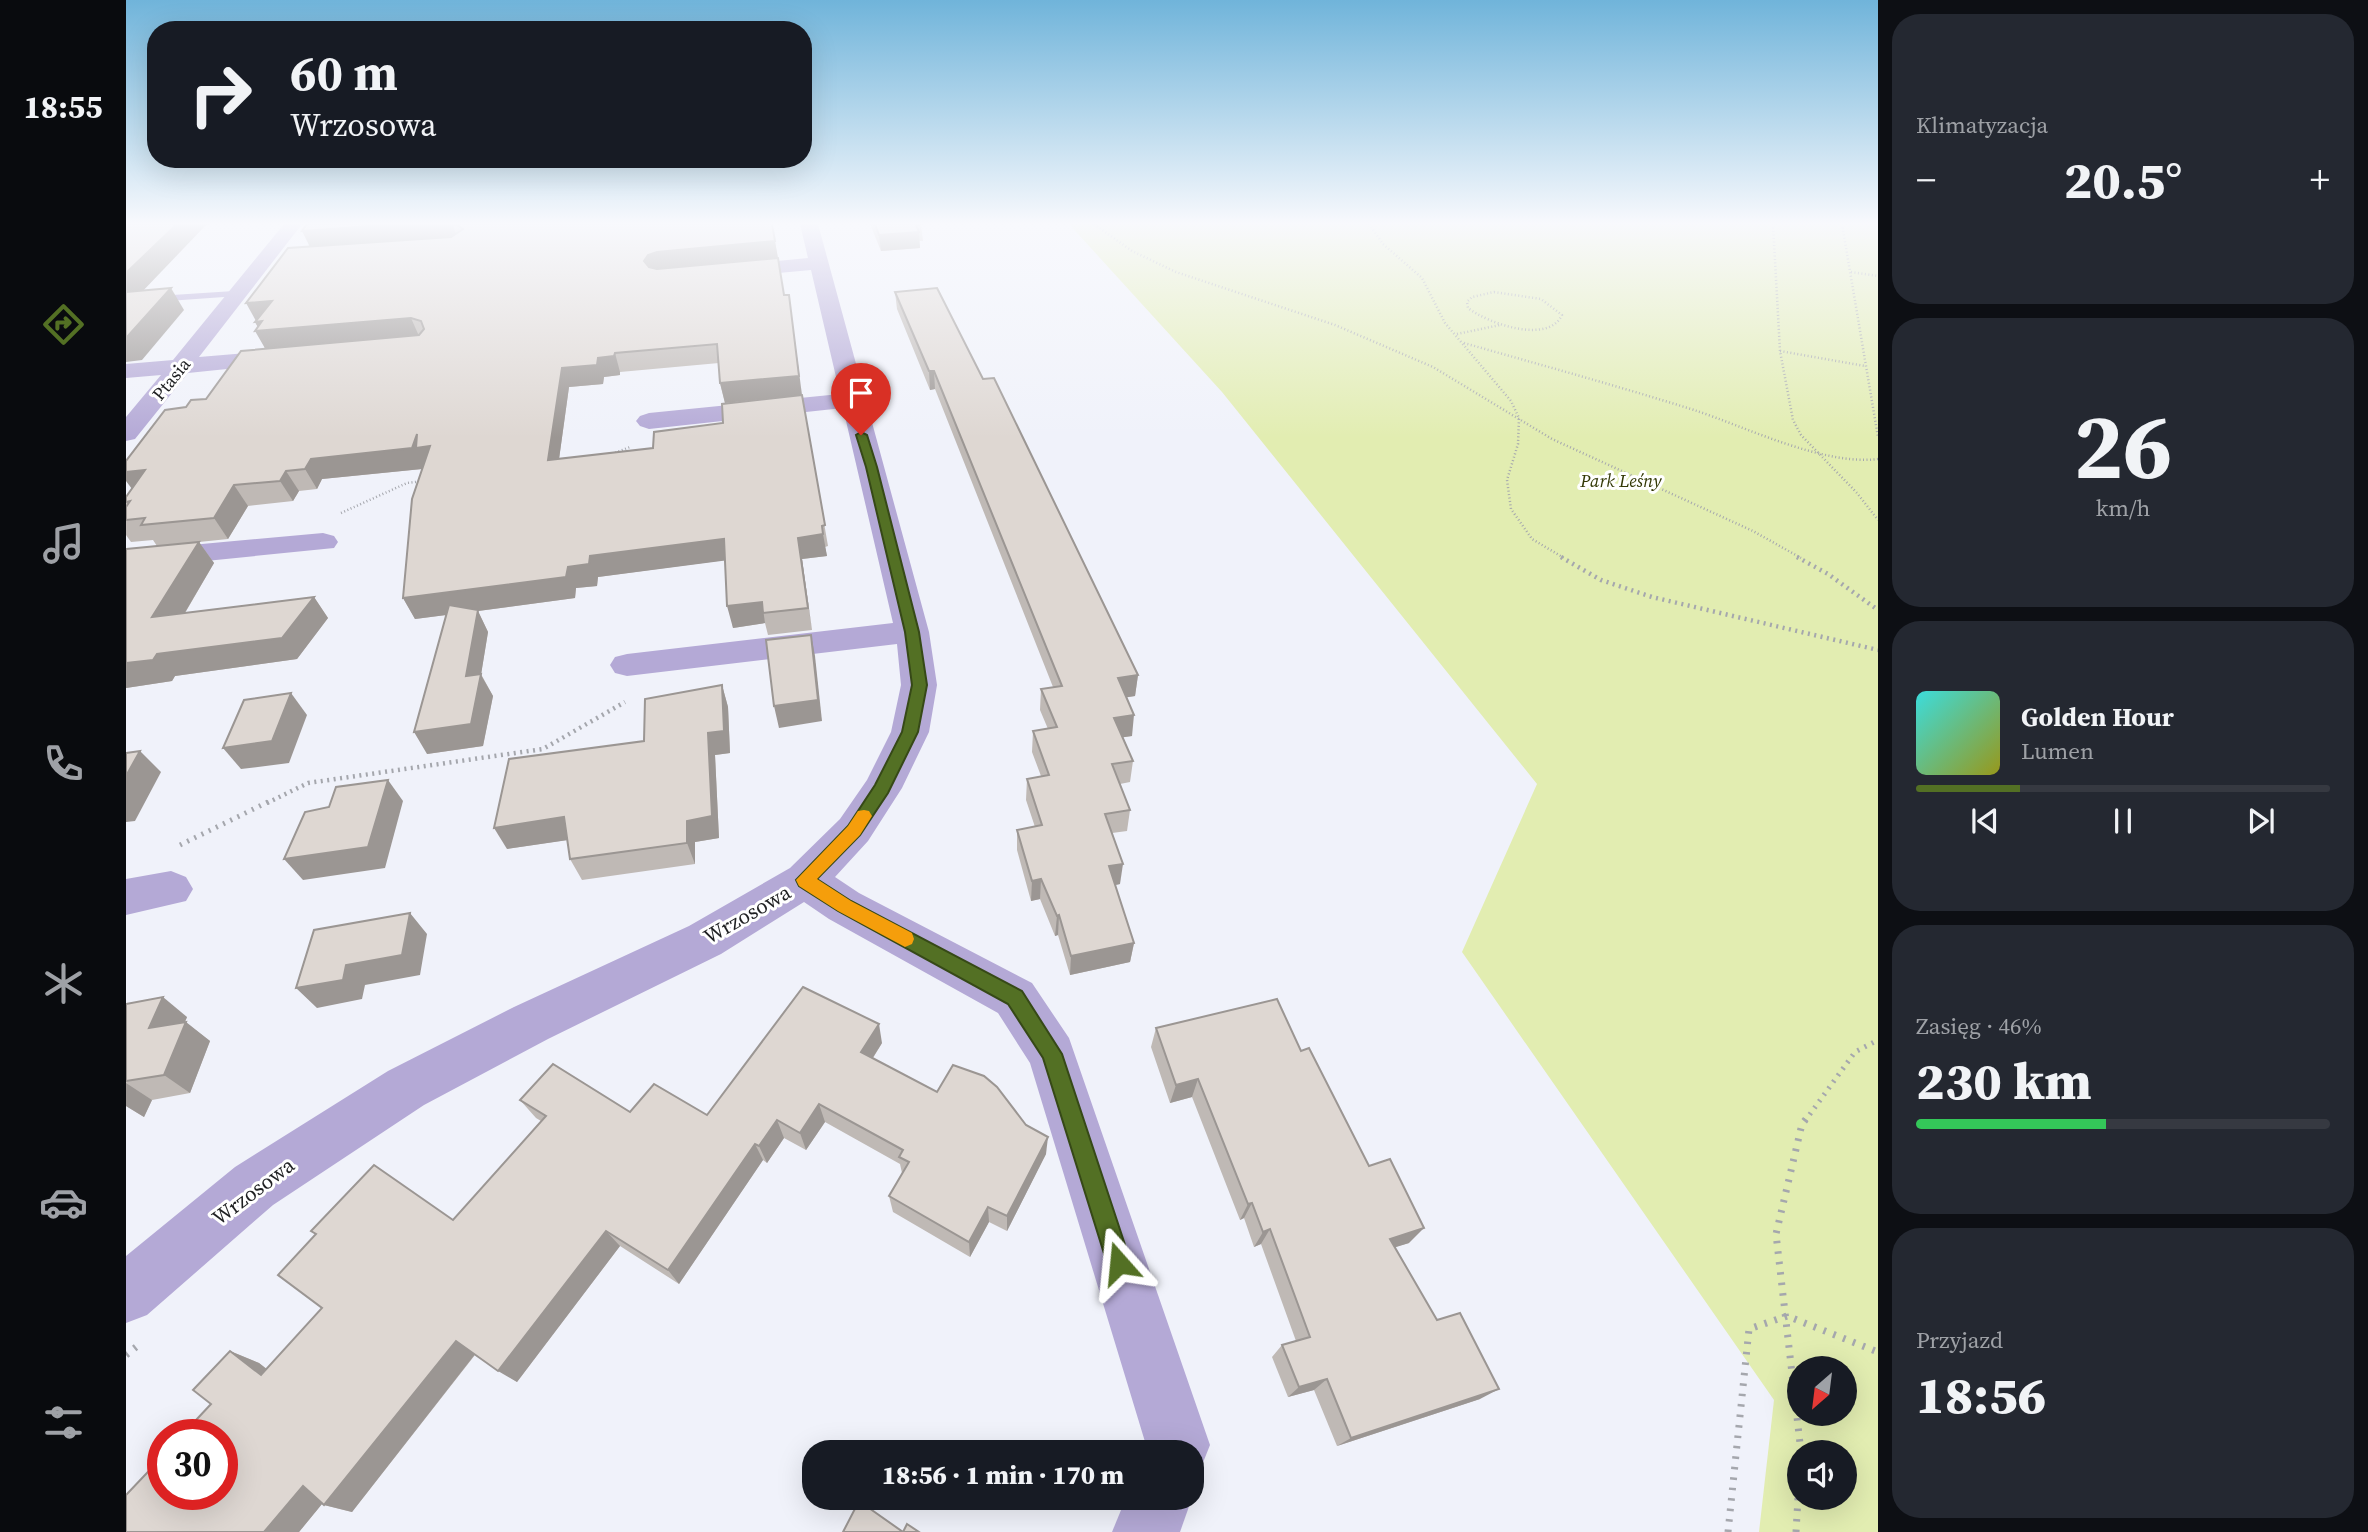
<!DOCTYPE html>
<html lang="pl">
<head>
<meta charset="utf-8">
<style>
	body { margin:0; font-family:"Source Serif 4",serif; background:#242831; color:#f1f3f6; height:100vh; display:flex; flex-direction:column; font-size:26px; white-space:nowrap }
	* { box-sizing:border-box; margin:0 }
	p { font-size:23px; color:#9ea1a6 }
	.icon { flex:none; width:38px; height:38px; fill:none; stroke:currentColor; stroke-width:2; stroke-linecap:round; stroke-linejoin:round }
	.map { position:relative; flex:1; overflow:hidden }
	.drawer { display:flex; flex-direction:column; gap:14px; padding:14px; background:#0d0f14; width:490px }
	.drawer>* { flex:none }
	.guide { position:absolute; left:21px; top:21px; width:665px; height:147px; border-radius:28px; box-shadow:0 7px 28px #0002; background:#171b24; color:#f1f3f6; overflow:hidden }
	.needle { width:46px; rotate:208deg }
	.controls { position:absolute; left:1661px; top:1356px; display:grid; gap:14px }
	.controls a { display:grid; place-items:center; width:70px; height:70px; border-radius:50%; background:#171b24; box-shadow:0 7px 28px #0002; font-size:35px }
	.speed { position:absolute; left:21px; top:1419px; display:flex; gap:14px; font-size:35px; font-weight:700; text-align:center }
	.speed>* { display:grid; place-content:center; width:91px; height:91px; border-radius:50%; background:#171b24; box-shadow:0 7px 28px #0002; line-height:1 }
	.speed .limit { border:10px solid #d22; background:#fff; color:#111 }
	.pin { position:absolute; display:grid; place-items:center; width:60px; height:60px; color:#fff; margin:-72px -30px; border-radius:50% 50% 50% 0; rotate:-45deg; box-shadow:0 0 7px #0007 }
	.pin .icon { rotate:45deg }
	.me { position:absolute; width:77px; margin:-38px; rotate:342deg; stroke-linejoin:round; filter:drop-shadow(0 0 5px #0008) }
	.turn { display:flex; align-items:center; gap:24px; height:147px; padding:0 28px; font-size:32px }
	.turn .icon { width:91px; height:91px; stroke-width:2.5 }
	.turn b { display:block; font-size:49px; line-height:60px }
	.big { font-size:52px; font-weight:800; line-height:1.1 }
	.drawer .widget { flex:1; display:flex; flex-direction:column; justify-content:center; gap:10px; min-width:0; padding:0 24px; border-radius:28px; background:#242831 }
	.drawer .dial { align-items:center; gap:0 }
	.dial b { font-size:91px; line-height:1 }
	.song { display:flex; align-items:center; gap:21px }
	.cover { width:84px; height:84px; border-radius:10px; background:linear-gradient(135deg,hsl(180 70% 55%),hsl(60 70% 35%)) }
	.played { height:7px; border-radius:4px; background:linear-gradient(90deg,#537024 25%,#363941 25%) }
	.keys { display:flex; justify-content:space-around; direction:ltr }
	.heat { display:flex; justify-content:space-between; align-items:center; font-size:38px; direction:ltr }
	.charge { height:10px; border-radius:5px; background:linear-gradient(90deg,#34c759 46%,#363941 0) }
	.trip { position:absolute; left:676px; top:1440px; width:402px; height:70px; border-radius:28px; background:#171b24; box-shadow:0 7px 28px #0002; font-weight:800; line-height:70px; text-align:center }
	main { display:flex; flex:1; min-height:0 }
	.tabs { display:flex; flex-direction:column; width:126px; justify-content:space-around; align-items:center; background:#090b0e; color:#9ea1a6 }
	.tabs .icon { width:49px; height:49px }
	.tabs .current { color:#537024 }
	.tabs b { font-size:32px; color:#f1f3f6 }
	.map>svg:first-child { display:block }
</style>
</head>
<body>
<main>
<nav class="tabs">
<b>18:55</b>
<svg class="icon current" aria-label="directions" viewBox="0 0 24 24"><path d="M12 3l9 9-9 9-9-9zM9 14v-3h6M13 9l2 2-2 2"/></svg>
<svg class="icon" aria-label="music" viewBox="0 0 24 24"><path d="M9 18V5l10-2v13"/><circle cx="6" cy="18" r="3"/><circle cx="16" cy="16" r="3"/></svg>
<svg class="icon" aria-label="phone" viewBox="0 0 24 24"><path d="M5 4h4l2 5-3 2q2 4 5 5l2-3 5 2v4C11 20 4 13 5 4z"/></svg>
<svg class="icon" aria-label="climate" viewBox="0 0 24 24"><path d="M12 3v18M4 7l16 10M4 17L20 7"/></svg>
<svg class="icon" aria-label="car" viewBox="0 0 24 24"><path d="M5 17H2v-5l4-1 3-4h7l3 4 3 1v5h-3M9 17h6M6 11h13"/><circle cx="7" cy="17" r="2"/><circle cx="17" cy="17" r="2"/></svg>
<svg class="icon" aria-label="filters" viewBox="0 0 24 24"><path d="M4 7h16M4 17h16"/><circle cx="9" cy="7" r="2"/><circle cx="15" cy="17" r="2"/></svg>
</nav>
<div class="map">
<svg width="1752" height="1532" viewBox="0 0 1752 1532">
	<rect width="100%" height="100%" fill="#f0f2fa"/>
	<!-- green -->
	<path fill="#e2edb1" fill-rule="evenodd" d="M943,224H1752V1532H1633L1648,1400L1336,952L1411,784L1096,392ZM1673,1368H1718V1414H1673ZM1673,1452H1718V1498H1673Z"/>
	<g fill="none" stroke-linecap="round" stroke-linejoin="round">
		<!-- path-far3 -->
		<g stroke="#a5a7ad" stroke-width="2.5" stroke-dasharray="1 2.5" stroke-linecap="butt">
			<path d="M968,224L1006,251L1050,272L1209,325L1307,367L1426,439L1627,531L1675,558"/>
			<path d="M1243,224L1257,244L1296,278L1319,323L1385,401L1393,418L1392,444L1381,480L1385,509L1406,539L1438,558"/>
			<path d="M1647,224L1654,351L1667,420L1675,435L1731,493L1752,520"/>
			<path d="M1716,224L1752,437"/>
			<path d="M1725,272L1752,276"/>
			<path d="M1368,292L1415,299L1436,315C1422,345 1361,323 1342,308L1341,302L1346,297Z"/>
			<path d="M1331,334L1374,325"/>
			<path d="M1338,343C1415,365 1492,386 1568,410C1620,427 1698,466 1752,459"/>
			<path d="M1654,351L1739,366"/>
			<path d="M486,454L504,447"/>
			<path d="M215,513L281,483L298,481"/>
		</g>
		<!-- path-far2 -->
		<g stroke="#a5a7ad" stroke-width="4.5" stroke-dasharray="2 4.5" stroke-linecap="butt">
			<path d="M1435,557L1475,580L1526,597L1752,650"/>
			<path d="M1671,557L1702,574L1752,610"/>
			<path d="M141,803L182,783L417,749L499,702"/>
		</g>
		<!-- path-far1 -->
		<g stroke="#a5a7ad" stroke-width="5" stroke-dasharray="2 6" stroke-linecap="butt">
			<path d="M54,845L144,801"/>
			<path d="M1679,1121L1729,1052L1752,1040"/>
		</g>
		<!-- path -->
		<g stroke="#a5a7ad" stroke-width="7" stroke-dasharray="2.5 8" stroke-linecap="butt">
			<path d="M0,1355L10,1347"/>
			<path d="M1675,1452L1650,1234L1676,1124L1680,1119"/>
			<path d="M1602,1532L1623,1329L1661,1316L1752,1352"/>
			<path d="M1670,1532L1673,1481"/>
		</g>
		<!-- service -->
		<path fill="#b4a9d6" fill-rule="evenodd" d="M108,291L112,292V296L0,304V298Z"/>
		<!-- minor -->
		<g fill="#b4a9d6" fill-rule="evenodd">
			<path d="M158,224H176L73,357L159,350L167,352L171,357L167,362L62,373L9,439L0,441V417L35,375L0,378V364L47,360Z"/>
			<path d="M674,224H692L803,632L811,685L803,732L776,788L742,841L709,877L733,893L906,983L943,1038L1084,1445L1072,1475L1066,1477V1452H1017L1020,1445L904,1063L872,1013L703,919L678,902L595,954L422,1039L298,1105L147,1205L21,1315L0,1323V1256L109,1167L262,1071L388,1007L563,926L664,868L714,819L741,780L765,732L775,685L771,644L501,676L489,673L484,665L489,657L501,654L767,623L717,408L523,429L514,426L510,421L514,416L523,413L714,394L685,270L600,278L593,276L590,272L593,268L600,266L682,258Z"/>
			<path d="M197,533L208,536L212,542L208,548L0,569V551Z"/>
			<path d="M45,871L60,877L67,889L60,901L0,915V879Z"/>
			<path d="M1000,1498H1066L1054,1532H986Z"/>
		</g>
	</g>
	<!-- wall -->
	<g fill="#bfb9b5">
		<path d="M181,224H646L658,295L666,313L599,403L594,383L593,363L494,372V375L478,377L477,384L443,387L433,459L527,448L676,395L702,546L699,547L701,556L676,559L686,630L642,635L639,623L607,628L599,560L472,577L471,586L450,588L449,598L352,611L362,632L355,674L367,696L357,746L301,754L320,615L289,619L277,598L298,463L296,469L196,479L191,489L173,491L167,501L122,506L102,539L73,542L88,563L59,613L188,597L202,618L171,659L49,676L46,681L0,688V549L31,546L27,540L5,542L0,535V497L60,407L80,399L139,349L132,327L129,322L183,246Z"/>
		<path d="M744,224H795L797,241H793L794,248L755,251Z"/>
		<path d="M769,292L857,379L1012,675L1009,696L1001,697L1006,736L997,737L1007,761L1004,782L994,784L1004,810L1001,831L986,833L994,884L989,885L1008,943L1004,962L944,975L932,935L929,936L914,899L905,901L891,850V830L909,827L900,800L901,779L915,776L906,752L907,731L922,729L914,710L915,689L927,687L809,389L804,390L771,309Z"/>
		<path d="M596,685L602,707L604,753L589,755L593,838L569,842V864L456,880L444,859L441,840L381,849L518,741Z"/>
		<path d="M0,1004L61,1017L59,1022L84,1041L64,1093L26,1100L18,1117L0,1106Z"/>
		<path d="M1030,1028L1175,1051L1243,1166L1283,1243L1269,1247L1354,1399L1211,1446L1188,1390L1162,1397L1146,1357L1156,1345L1170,1341L1135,1244L1128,1247L1118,1218L1114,1220L1066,1097L1044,1103L1025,1047Z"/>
		<path d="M756,1043L747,1058L920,1154L881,1231L863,1222L844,1257L767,1212L763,1196L776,1173L774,1164L699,1122L680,1150L658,1138L641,1163L637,1160L553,1284L494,1246L391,1382L349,1355L226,1512L198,1505L196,1504L173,1532L85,1404L104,1351L133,1363L140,1369L327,1220L415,1121L410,1118L394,1100L504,1112L581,1115Z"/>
	</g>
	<!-- shaded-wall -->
	<g fill="#9b9693">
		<path d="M51,224H81L13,295L0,296V273Z"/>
		<path d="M272,224H326L331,236L184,247L176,231Z"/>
		<path d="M793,232L794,248L755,251L753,235Z"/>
		<path d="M649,241L652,258L526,272L518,261L522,255L531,252Z"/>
		<path d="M45,288L58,310L16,360L0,362V337Z"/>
		<path d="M663,295L676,395L599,403L594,383Z"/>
		<path d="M146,301L130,321L120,303Z"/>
		<path d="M285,318L293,336L140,350L129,331H134L129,322Z"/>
		<path d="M489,353L494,372V375L478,377L477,384L443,387L430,481L422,460L436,368Z"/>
		<path d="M803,371H808L809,389L804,390Z"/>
		<path d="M291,434L304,446L300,468L298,463L296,469L196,479L191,489L179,469L185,459Z"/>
		<path d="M0,470H19L9,493L0,481Z"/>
		<path d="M160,471L173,491L167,501L154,481Z"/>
		<path d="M108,485L122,506L102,539L88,518Z"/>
		<path d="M697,534L701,556L676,559L686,630L672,538Z"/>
		<path d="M598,539L603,560L472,577L471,586L450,588L449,598L352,611L362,632L355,675L367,696L357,746L301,754L288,732L340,676L351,611L289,619L277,598L442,567L464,556Z"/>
		<path d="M73,542L88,563L44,638L26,617Z"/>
		<path d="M188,597L202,618L171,659L49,676L46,681L0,688V663L31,654Z"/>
		<path d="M636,602L639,623L607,628L601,606Z"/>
		<path d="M685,635L689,656L696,721L653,728L648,706Z"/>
		<path d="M1012,675L1009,696L990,699L992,678Z"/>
		<path d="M596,685L602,707L604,753L589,755L593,838L569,842V864L561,843V821L582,733Z"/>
		<path d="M165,693L181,715L163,763L115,769L97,748Z"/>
		<path d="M1008,715L1006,736L985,739L988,718Z"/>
		<path d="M14,751L35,772L9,821L0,822V776Z"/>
		<path d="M262,780L277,801L259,868L177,880L158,859Z"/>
		<path d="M438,817L449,839L381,849L368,828Z"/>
		<path d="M997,864L994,884L980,887L983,866Z"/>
		<path d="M915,879L914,899L905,901L906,881Z"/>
		<path d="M284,913L301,934L294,975L239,985L236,999L191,1008L170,988L220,965Z"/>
		<path d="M933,915L932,935L929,936L931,916Z"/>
		<path d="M1008,943L1004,962L944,975L945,956Z"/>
		<path d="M37,997L61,1017L48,1047L23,1028Z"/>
		<path d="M60,1022L84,1041L64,1093L38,1075Z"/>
		<path d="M753,1024L756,1043L739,1070L735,1052Z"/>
		<path d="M1072,1079L1066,1097L1044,1103L1050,1085Z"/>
		<path d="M0,1083L26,1100L18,1117L0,1106Z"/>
		<path d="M693,1104L699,1122L680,1150L674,1133Z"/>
		<path d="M651,1120L658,1138L641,1163L633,1146Z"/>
		<path d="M922,1137L920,1154L881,1231V1216Z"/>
		<path d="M629,1144L637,1160L553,1284L542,1270Z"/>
		<path d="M1126,1203L1118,1218L1114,1220L1122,1204Z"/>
		<path d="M862,1207L863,1222L844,1257L843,1242Z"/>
		<path d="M1298,1228L1283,1243L1251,1253L1264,1239Z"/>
		<path d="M1144,1229L1135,1244L1128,1247L1137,1232Z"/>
		<path d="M480,1231L494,1246L391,1382L372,1371Z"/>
		<path d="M330,1341L350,1353L226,1512L198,1505Z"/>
		<path d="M104,1351L133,1363L163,1386L135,1375Z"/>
		<path d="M1201,1379L1188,1390L1162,1397L1173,1387Z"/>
		<path d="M1373,1389L1354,1399L1211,1446L1225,1438Z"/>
		<path d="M177,1486L205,1493L173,1532H138Z"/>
	</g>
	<!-- building -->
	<g fill="#ded7d2" stroke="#9b9693" stroke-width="2">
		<path d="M0,224H51L0,273Z"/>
		<path d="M181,224H272L176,231Z"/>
		<path d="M330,224H646L649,241L531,252L522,255L518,261L523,267L531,269L652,258L658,295H663L673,376L594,383L591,344L489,353L488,356L472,358L471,365L436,368L422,460L527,448L528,432L597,423L596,404L676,395L699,525L696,526L697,534L672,538L682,608L637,613L636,602L601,606L598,539L464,556L463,564L442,567L440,577L277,598L286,499L304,446L290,448L291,434L286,448L185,459L179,469L160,471L154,481L108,485L88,518L15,525L19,518L0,520V507L4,501L0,502V497L19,470L0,472V461L39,410L60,407L65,400L80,399L115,351L293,335L298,329L295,321L285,318L129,331L136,321L129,322L146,301L120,303L162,248L325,237L337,229Z"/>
		<path d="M749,224H796L790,225L793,232L753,235Z"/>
		<path d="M45,288L1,337H0V292Z"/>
		<path d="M811,288L857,379L868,378L1012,675L992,678L1008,715L988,718L1007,761L986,764L1004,810L979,814L997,864L983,866L1008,943L945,956L933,915L931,916L915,879L906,881L891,830L916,825L901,779L923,775L907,731L931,727L915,689L936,686L808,371H803L769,292Z"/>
		<path d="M73,542L26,617L188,597L156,638L31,654L27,660L0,663V549Z"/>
		<path d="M323,605L352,610L340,676L355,674L345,724L288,732Z"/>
		<path d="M685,635L692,700L648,706L640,640Z"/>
		<path d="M596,685L598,731L582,733L586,816L561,821V843L444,859L438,817L368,828L383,759L518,741L519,699Z"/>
		<path d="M165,693L146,741L97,748L118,700Z"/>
		<path d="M14,751L0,776V753Z"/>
		<path d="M262,780L242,847L158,859L179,812L203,807L210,787Z"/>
		<path d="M284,913L276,955L220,965L217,980L170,988L188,930Z"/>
		<path d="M677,987L753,1024L735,1052L811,1092L827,1065L858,1076L871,1087L900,1125L922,1137L881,1216L862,1207L843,1242L763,1196L783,1162L773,1157L777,1150L693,1104L674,1133L651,1120L633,1146L629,1144L542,1270L480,1231L372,1371L330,1341L198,1505L177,1486L138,1532H0V1495L37,1456V1494H96V1435H56L85,1404L67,1390L104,1351L135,1375L196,1308L152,1275L190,1234L185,1231L248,1165L327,1220L420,1116L394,1100L427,1064L504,1112L528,1084L581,1115Z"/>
		<path d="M37,997L23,1028L60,1022L38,1075L0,1081V1004Z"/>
		<path d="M1151,999L1175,1051L1183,1048L1243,1166L1264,1159L1298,1228L1264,1239L1311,1320L1334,1313L1373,1389L1225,1438L1201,1379L1173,1387L1156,1345L1184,1337L1144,1229L1137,1232L1126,1203L1122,1204L1072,1079L1050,1085L1030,1028Z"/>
		<path d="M733,1501L777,1532H717Z"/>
		<path d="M781,1524L793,1532H777Z"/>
	</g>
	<!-- sky -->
	<linearGradient id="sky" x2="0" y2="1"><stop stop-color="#70b4da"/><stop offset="0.51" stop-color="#f8f9fd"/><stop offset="1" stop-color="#f8f9fd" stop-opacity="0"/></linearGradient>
	<rect width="1752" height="438" fill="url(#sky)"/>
	<!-- route -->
	<path fill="#537024" stroke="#364917" stroke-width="2" d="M735,432L741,435L751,467L793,632L801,685L792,732L762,793L734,835L691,879L725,901L896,991L936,1054L1005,1263L1002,1271L993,1275L985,1271L981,1263L917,1058L882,1004L712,911L673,886L670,880L722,826L749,785L776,732L786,685L779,632L740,467L730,435Z"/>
	<!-- slow -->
	<path fill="#f59e0b" d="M738,810L743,811L746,816L734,835L691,879L725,901L786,933L788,939L786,944L779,947L712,911L673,886L670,880L722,826L732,811Z"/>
	<g text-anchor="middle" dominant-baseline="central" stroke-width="6" stroke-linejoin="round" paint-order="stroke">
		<!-- far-street labels -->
		<g font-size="18" fill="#1f2022" stroke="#fff">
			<text transform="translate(45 379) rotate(-51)">Ptasia</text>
		</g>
		<!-- far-park labels -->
		<g font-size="18" font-style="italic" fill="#333906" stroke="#fff">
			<text x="1495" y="480">Park Leśny</text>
		</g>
		<!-- street labels -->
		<g font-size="21" fill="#1f2022" stroke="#fff">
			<text transform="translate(621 914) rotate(-30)">Wrzosowa</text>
			<text transform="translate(127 1191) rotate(-37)">Wrzosowa</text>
		</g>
	</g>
</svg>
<div class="controls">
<a><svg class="needle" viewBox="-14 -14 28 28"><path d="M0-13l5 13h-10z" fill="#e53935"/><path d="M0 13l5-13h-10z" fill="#9ea1a6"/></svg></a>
<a><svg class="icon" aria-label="sound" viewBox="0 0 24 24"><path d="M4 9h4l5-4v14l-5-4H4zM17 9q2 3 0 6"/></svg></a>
</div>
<div class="speed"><div class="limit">30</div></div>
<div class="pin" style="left:735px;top:435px;background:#d93025"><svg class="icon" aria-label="arrive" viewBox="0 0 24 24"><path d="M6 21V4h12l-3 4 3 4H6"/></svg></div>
<svg class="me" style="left:993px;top:1263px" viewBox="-20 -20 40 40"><path d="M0-17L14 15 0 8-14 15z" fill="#537024" stroke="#fff" stroke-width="4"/></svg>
<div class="trip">18:56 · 1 min · 170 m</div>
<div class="guide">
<div class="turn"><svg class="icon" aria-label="right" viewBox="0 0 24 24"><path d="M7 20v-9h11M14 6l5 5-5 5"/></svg><div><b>60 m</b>Wrzosowa</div></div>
</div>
</div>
<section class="drawer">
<div class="widget"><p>Klimatyzacja</p>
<div class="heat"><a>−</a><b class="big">20.5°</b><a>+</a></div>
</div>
<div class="widget dial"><b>26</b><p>km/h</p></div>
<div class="widget">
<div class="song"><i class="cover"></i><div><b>Golden Hour</b><p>Lumen</p></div></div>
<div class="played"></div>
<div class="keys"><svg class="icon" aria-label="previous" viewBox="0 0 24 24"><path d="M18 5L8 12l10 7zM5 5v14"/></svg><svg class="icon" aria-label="pause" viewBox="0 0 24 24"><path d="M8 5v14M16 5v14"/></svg><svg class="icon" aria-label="next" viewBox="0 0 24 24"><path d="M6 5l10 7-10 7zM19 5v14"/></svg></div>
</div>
<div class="widget"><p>Zasięg · 46%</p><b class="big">230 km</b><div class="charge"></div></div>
<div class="widget"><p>Przyjazd</p><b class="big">18:56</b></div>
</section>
</main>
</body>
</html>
